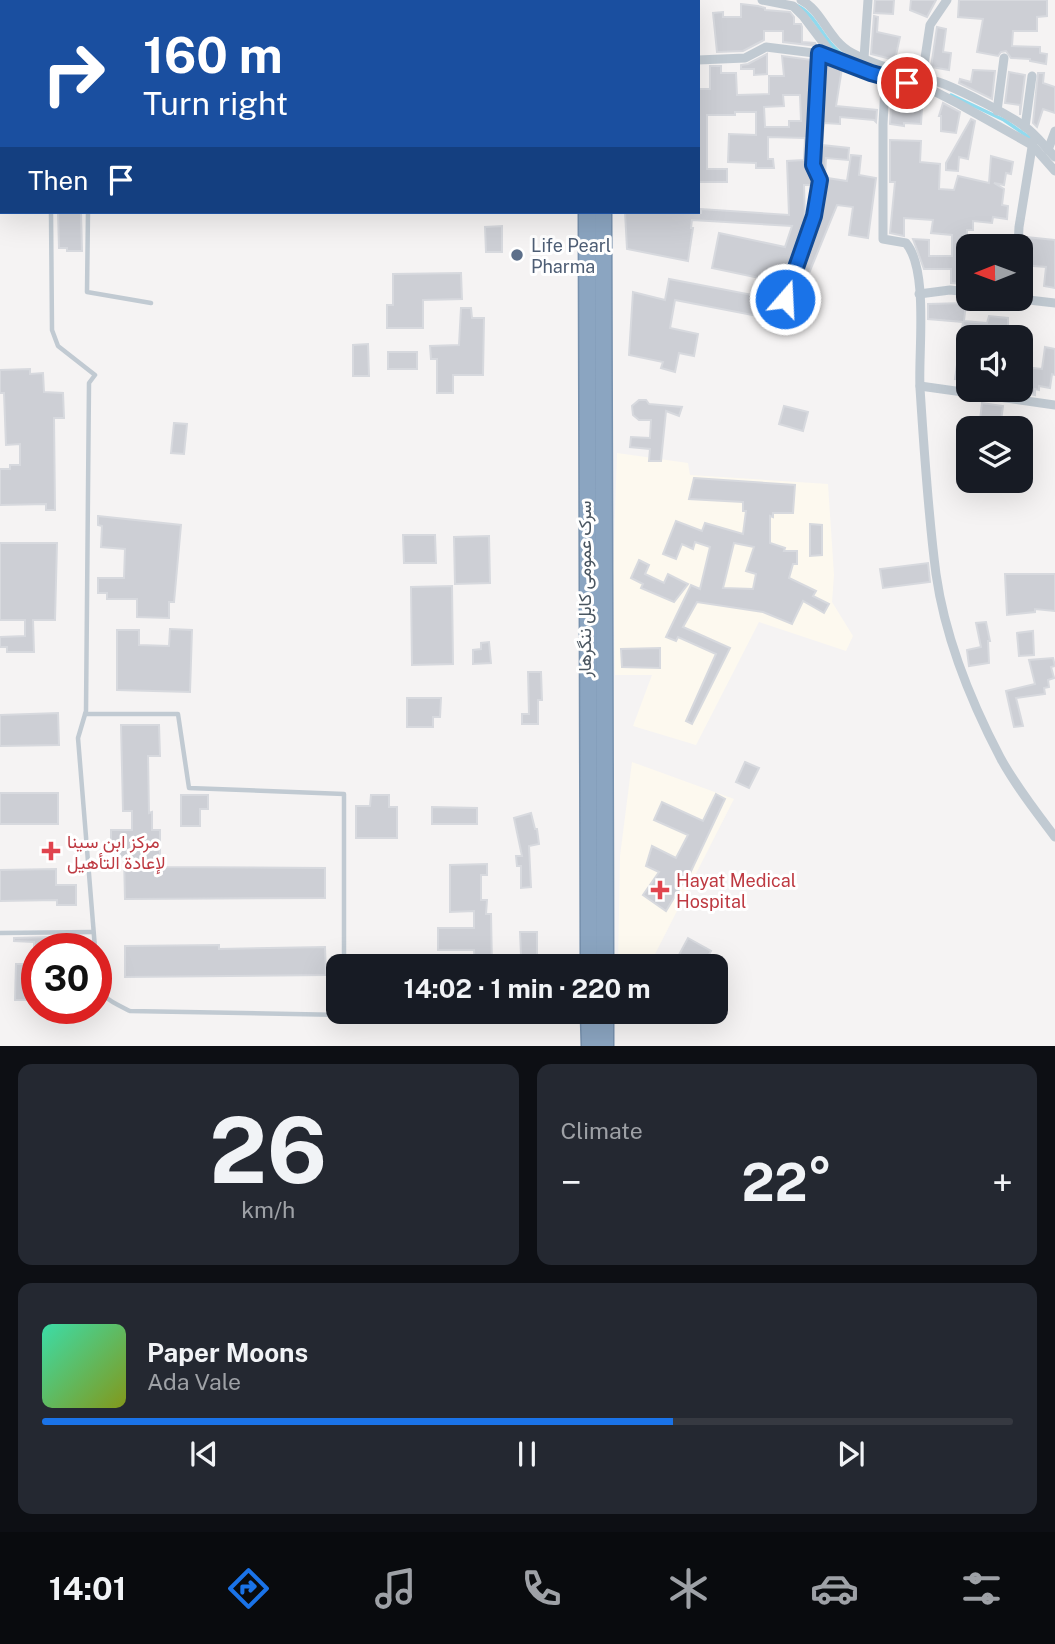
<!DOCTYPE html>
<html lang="en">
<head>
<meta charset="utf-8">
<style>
	body { margin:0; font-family:"Public Sans",Vazirmatn,sans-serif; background:#242831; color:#f1f3f6; height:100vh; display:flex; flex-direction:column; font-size:26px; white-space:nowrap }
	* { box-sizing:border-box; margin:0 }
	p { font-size:23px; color:#9ea1a6 }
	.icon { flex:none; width:38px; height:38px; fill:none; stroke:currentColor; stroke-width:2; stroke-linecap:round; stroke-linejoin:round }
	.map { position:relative; height:1046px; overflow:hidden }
	.sheet { display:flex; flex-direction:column; gap:18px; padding:18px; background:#0d0f14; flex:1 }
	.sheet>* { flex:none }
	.hud { position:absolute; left:0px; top:0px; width:700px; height:214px; box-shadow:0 7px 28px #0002; background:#1a4fa0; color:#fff; overflow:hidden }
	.needle { width:46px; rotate:269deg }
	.tools { position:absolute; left:956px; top:234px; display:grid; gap:14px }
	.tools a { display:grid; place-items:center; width:77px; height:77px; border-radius:14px; background:#171b24; box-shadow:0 7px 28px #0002; font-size:35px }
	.speed { position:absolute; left:21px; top:933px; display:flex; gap:14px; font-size:35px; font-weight:700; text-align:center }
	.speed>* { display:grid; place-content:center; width:91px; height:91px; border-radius:50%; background:#171b24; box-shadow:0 7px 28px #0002; line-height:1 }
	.speed .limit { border:10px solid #d22; background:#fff; color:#111 }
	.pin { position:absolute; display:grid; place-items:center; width:60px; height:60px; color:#fff; margin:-30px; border:4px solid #fff; border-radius:50%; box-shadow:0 2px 7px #0007 }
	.me { position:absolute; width:77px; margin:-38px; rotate:19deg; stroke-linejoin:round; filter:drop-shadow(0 0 5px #0008) }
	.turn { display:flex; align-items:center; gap:24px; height:147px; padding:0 28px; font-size:32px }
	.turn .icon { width:91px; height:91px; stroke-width:2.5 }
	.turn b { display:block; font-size:49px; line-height:60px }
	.then { display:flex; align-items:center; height:66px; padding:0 28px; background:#0003; gap:14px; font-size:26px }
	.big { font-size:52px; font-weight:700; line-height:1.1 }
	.sheet .tile { flex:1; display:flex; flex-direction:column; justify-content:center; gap:10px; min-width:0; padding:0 24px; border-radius:14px; background:#242831 }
	.sheet .dial { align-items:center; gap:0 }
	.dial b { font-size:91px; line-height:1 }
	.song { display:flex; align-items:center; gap:21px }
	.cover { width:84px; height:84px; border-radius:10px; background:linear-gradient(135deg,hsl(160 70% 55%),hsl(70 70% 35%)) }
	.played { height:7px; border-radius:4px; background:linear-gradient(90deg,#1a73e8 65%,#363941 65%) }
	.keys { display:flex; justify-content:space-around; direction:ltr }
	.heat { display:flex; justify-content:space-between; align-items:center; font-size:38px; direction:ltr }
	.sheet .tiles { flex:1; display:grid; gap:18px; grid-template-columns:1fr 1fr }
	.tile:last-child { grid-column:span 2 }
	.trip { position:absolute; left:326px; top:954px; width:402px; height:70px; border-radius:14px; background:#171b24; box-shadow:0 7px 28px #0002; font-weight:700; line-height:70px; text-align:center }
	.menu { display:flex; height:112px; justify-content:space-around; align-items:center; background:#090b0e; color:#9ea1a6 }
	.menu .icon { width:49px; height:49px }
	.menu .selected { color:#1a73e8 }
	.menu b { font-size:32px; color:#f1f3f6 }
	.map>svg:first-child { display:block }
</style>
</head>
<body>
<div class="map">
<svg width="1055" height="1046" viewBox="0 0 1055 1046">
	<rect width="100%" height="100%" fill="#f5f3f3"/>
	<!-- commercial -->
	<g fill="#fdf9ef">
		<path d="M617,453L688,463L690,475L828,484L834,575L832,602L853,636L846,651L759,622L696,745L633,726L652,675H615L613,570Z"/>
		<path d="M632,762L734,799L649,966H618L620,856Z"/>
	</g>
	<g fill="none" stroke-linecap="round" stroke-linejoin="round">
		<!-- stream -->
		<g stroke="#90daee" stroke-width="3.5">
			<path d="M796,5C815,13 822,38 838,51C843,56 852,59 858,62"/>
			<path d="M951,95L1004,120L1033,140"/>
		</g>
	</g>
	<!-- building -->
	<g fill="#cdcfd5" stroke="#d7d9de" stroke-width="2" fill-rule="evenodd">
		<path d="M875,0H894L893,14L874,13Z"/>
		<path d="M911,0H936L927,17L910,10Z"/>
		<path d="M959,0H1047V16L1037,17V31H1013L1012,46L1040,47V53L1047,54L1046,64L1030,61V59L1011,58L1006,51L1001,52L998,56L977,52L983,19L958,17Z"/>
		<path d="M741,4L758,6L765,8V10L790,12L794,17V24H801L802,27V42L815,43L817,46L783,42V31H764V40L743,51L717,52L713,13L723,12V17H741Z"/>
		<path d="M874,16L878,17L877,32L900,37L895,60L871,54Z"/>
		<path d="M937,27L946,29L943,52L951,53L949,70L931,67Z"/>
		<path d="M767,54V74L754,75V69H741V65L748,64Z"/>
		<path d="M782,56L812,60L806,165L813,181L812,185H804L805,221L773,319L675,300L670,328L698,334L694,356L679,353L675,372L661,368L663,362L629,355L633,292L665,300L669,279L768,298L773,281L712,268L719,233L785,247L792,226L692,220L691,228H693L688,261L627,249L625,212L701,213V209L789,215L787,161L804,160L805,138L768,137V159H773L774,168H756V163L728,162L729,134L756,135V112H735V115H707V169H727V182H698V89H710V66H721V73H736L737,95L769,94V76H784ZM783,95H800L801,121H789V127H765L764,107L784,106Z"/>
		<path d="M825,65L842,68L836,106L877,110L876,122L874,120L840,117V124L824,123L822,145L849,148L848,160L826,158L825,175L820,164Z"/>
		<path d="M973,70L995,71L992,99L959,83L960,79L971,82Z"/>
		<path d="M1009,72L1025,75L1020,115V105L1005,103Z"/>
		<path d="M1038,73H1044L1043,83L1055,87V113L1043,109L1037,127L1033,123Z"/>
		<path d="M892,87L920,93L917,108H922L921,124L904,123V126L890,124Z"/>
		<path d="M943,103L960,112L956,133L941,131V116H939Z"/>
		<path d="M971,119L975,121L968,159L959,157L958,171L946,170V163Z"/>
		<path d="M890,140L921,141L920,162L940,164L939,189L954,190L958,176L989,183L991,156L1013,162L1011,174L1006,173L1004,185L994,183L1004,189L1002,205L1008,206L1007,219L993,217L992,223L973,221V230H967L966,263L963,262V284L951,283V269H924L913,239L929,240V256H952V235L931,233L933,220L904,218V236L890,233L895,182H890Z"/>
		<path d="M851,155L861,156L859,175L876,178L868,238L849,235L853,207L837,205L798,300L792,299L821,218L827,178L847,181Z"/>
		<path d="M58,212H81L82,251H67V248H59Z"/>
		<path d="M502,226V252H486L485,227Z"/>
		<path d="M1026,237L1055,240V288L1044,286L1046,267L1021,265Z"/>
		<path d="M461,273L462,299L423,300V328H387V305H393V274Z"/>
		<path d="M966,303L964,321L987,323L989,316L1008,318V329L999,328L998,338H968V380L955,379L963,322L928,319V304Z"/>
		<path d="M461,308H471L472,318H484L483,375H453V393H437V359H431L430,346L459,345Z"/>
		<path d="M368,344L369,376H353V345Z"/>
		<path d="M1045,347L1055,349V375L1052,374L1050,388L1039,386V390L1035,389V395L1023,393L1026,367L1042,369Z"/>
		<rect x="388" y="352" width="29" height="17"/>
		<path d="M30,369V374L43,373L44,392L63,393L64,418H54L55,510H46V504L0,505V469H10V465H20V444L6,445L4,393H0V370Z"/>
		<path d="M639,400H646L649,404L682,407L679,416L666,411L661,461H649L650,449L630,447L631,437L650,438L651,420H639L633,415L632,406Z"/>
		<path d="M982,403L1003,406L1000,429H979Z"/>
		<path d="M784,406L808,412L803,431L779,424Z"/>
		<path d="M174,423L187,424L184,454L171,453Z"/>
		<path d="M694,478L795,485L793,513H773V517L770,516V543L785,548L784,551H797V564H793L789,578L816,591L813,596L829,604L824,613L803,601L792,624L763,612L697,602L683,627L730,648L692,724L686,721L716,654L678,637L676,641L666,637L691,585L700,589L710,547L695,542L693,549L682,544L676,559L663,554L676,521L702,531L705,523L743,534L746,511H743V502L689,499ZM734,543L754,547L746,571L756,574L753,589L723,588Z"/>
		<path d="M98,516L181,525L174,602H169V618L137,617V599H107V593H98V578H124L125,549L101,547L102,526L98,525Z"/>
		<path d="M810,524L822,525V555L810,556Z"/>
		<path d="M403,535H435L436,563H404Z"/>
		<path d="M489,536L490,583L455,584L454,537Z"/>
		<path d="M0,543H57L55,620H33L34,652H7V647H0V637L25,636V620H0Z"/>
		<path d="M639,560L649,565L645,574L664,583L668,574L688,584L674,602L641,588L643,584L631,578Z"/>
		<path d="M928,563L930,582L883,588L880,569Z"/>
		<path d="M1005,574H1055V611L1035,609V612L1007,615Z"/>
		<path d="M452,586L453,664L412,665L411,587Z"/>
		<path d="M986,622L990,641H988L989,663L969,666L967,650L981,647L976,623Z"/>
		<path d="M170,629L192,630L190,692L117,690V630H139V645L169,646Z"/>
		<path d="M1033,631L1034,655L1019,656L1017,633Z"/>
		<path d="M489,642L491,663L473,664V650L481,649V643Z"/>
		<path d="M660,648V668L622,667L621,649Z"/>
		<path d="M1053,658L1055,666L1051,667L1054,678L1048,680L1049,687L1044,688L1045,694L1016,698L1023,726L1014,727L1006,691L1035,684L1029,660Z"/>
		<path d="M528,672H541L542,700H538V724H522V714H529Z"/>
		<path d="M407,698H441L440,717H433V727H407Z"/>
		<path d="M58,713L59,745L0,746V715Z"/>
		<path d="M121,725H159L160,756H148L149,813L152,812V830H160V867L325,868V898L125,899L124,857H111V830H132V811H123Z"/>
		<path d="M745,762L759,768L749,788L736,782Z"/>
		<rect x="0" y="793" width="58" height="31"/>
		<path d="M716,794L725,799L685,884L683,883L666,911L643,895L659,872L646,866L652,846L676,858L688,835L654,820L662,802L703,821Z"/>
		<path d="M181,795H208V809H200V826H181Z"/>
		<path d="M371,795H389V807H397V838H356V806H370Z"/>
		<path d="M432,807L477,808V824H432Z"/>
		<path d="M531,813L535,829H537L539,844L529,846L531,887L521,888V866H517L516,856H522L514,818Z"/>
		<path d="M487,864V875H481V900H487L486,914H491L492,966H475L474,950H438V928H474V911L450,912V865Z"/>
		<path d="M56,869V885H76V905H57V900L0,901V870Z"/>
		<path d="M520,932H537V955H521Z"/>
		<path d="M51,937V948H34V942L14,941V938Z"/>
		<path d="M688,938L711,951L703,966H673Z"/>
		<path d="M219,945V949L325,947L326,975L125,977V946Z"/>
		<path d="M16,964H35V1000H15Z"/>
	</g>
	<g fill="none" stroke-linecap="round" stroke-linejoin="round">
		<!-- highway casing -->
		<g stroke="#7690ad" stroke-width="19">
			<g id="highway">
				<path d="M587,0V2"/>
				<path d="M604,2V0"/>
				<path d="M587,212L589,966"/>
				<path d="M603,212L605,966"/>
				<path d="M589,1012L590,1046"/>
				<path d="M605,1012V1046"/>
			</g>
		</g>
		<!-- lane -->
		<g stroke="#c1cad2" stroke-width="4.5">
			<path d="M166,2H235"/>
			<path d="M0,37H2"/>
			<path d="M51,212L52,330L58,346L95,375L89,383L86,711L78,738L95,948"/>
			<path d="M88,212L87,292L151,303"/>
			<path d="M85,714H178L189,788L344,794V966"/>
			<path d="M0,933L93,932"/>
			<path d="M96,971C98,997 107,1000 130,1011L344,1015V1012"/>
			<path d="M344,1015L573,1021L584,1017"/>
		</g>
		<!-- street -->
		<g stroke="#c1cad2" stroke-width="9">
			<path d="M762,0L793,6L803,16L834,57L886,78L928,88L959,104L1032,145L1055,171"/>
			<path d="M801,0C823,11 827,39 852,53C881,69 913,73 944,84C964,92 1006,113 1024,126C1036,134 1045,147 1055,157"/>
			<path d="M864,58L868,0"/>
			<path d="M698,60L745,58L766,47L822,54"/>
			<path d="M886,67L883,124V239L906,243C929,270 918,353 920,388C924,450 928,513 936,574C945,637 971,702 1001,759C1016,786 1036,812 1055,837"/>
			<path d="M922,78L930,25L947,0"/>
			<path d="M997,111L1004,58"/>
			<path d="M1025,127L1032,76"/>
			<path d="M1048,150L1055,131"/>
			<path d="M1018,247L1019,227L1033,141"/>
			<path d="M919,294L950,290L968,292"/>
			<path d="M785,299L814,216L820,180L813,165L819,53"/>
			<path d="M1020,299L1055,303"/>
			<path d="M920,386L1055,405"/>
		</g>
		<!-- highway -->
		<use href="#highway" stroke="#8ba5c1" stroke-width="16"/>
	</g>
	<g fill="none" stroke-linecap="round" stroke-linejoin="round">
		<!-- route casing -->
		<g stroke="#114b97" stroke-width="18">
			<path id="route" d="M785,299L814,216L820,180L813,165L819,53L871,73L907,83"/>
		</g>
		<!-- route -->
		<use href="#route" stroke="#1a73e8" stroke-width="12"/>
	</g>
	<!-- markers -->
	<circle fill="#5c6f8a" stroke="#fff" stroke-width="2.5" cx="517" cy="255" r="7"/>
	<g fill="#e0444e" stroke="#fff" stroke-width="2.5">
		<path d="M47.5 840.5h7v7h7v7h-7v7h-7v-7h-7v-7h7z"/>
		<path d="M656.5 879.5h7v7h7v7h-7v7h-7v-7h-7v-7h7z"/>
	</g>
	<g text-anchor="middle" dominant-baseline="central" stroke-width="6" stroke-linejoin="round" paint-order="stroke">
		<!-- service labels -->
		<g font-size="18" fill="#4e5e75" stroke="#fff" text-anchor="start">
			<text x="531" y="245">Life Pearl<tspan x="531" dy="21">Pharma</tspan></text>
		</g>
		<!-- street labels -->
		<g font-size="18" fill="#4a5661" stroke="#fff">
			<text transform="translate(584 589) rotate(-90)">سرک عمومی کابل ننگرهار</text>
		</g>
		<!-- health labels -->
		<g font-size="18" fill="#be3a42" stroke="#fff" text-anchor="start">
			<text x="67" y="841">مركز ابن سينا<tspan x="67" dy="21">لإعادة التأهيل</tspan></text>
			<text x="676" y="880">Hayat Medical<tspan x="676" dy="21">Hospital</tspan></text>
		</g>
	</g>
</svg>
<div class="tools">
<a><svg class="needle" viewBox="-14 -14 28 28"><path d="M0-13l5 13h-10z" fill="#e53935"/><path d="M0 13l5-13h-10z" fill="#9ea1a6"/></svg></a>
<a><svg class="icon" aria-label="sound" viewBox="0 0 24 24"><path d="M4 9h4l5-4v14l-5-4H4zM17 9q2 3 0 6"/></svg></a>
<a><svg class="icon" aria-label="layers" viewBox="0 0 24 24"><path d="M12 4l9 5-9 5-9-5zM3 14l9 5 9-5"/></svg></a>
</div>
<div class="speed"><div class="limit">30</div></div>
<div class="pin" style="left:907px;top:83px;background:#d93025"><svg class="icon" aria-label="arrive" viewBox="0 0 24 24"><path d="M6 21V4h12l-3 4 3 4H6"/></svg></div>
<svg class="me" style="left:785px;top:299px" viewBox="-20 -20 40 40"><circle r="17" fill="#1a73e8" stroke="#fff" stroke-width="3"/><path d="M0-11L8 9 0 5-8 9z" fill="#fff"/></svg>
<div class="trip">14:02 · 1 min · 220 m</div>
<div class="hud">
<div class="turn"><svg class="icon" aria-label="right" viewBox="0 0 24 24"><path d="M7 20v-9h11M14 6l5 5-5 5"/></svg><div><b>160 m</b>Turn right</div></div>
<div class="then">Then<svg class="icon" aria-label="arrive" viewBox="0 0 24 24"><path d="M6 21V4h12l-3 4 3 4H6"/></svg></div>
</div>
</div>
<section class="sheet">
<div class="tiles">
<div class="tile dial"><b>26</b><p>km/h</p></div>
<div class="tile"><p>Climate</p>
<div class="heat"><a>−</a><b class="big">22°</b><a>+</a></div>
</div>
<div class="tile">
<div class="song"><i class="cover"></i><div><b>Paper Moons</b><p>Ada Vale</p></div></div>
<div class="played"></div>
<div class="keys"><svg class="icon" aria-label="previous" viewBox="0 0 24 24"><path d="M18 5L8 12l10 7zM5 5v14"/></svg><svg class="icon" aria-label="pause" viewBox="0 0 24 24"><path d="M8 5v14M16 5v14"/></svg><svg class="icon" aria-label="next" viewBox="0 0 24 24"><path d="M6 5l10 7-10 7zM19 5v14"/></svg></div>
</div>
</div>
</section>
<nav class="menu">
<b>14:01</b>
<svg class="icon selected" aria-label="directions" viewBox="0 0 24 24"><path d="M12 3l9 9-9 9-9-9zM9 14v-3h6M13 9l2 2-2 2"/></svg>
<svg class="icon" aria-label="music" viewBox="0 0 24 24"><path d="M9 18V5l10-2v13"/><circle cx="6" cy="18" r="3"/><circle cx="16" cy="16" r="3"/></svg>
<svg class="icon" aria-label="phone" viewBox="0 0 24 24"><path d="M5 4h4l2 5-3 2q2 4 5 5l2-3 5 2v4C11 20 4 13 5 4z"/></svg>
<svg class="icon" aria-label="climate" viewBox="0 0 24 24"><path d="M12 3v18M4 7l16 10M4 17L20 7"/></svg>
<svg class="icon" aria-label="car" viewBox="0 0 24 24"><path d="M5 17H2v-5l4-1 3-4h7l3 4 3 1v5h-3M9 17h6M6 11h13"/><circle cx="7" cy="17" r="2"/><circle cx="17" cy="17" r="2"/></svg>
<svg class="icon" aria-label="filters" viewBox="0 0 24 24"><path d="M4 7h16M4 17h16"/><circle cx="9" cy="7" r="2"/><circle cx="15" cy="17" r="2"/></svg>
</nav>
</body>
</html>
